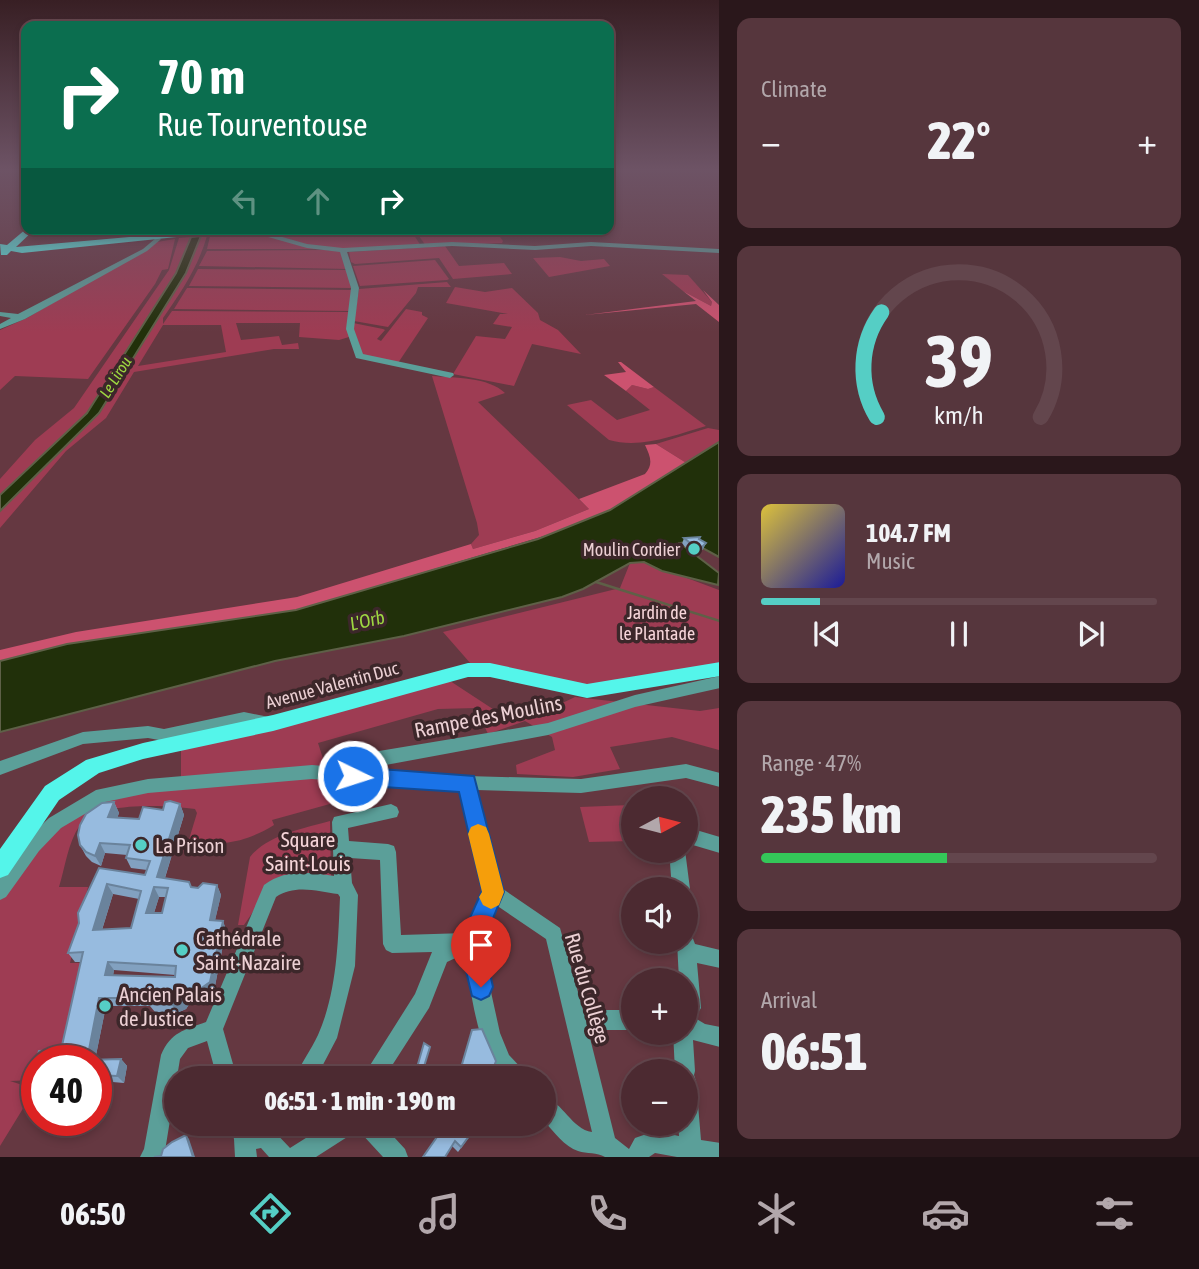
<!DOCTYPE html>
<html lang="en">
<head>
<meta charset="utf-8">
<style>
	body { margin:0; font-family:"Asap Condensed",sans-serif; background:#56363d; color:#f1f3f6; height:100vh; display:flex; flex-direction:column; font-size:26px; white-space:nowrap }
	* { box-sizing:border-box; margin:0 }
	p { font-size:23px; color:#b2a7ab }
	.icon { flex:none; width:38px; height:38px; fill:none; stroke:currentColor; stroke-width:2; stroke-linecap:round; stroke-linejoin:round }
	.map { position:relative; flex:1; overflow:hidden }
	.drawer { display:flex; flex-direction:column; gap:18px; padding:18px; background:#2a171b; width:480px }
	.drawer>* { flex:none }
	.hud { position:absolute; left:21px; top:21px; width:593px; height:214px; border-radius:14px; box-shadow:0 4px 10px #0003,0 0 0 2px #63464d; background:#0b6e4f; color:#fff; overflow:hidden }
	.needle { width:46px; rotate:83deg }
	.fabs { position:absolute; left:621px; top:786px; display:grid; gap:14px }
	.fabs a { display:grid; place-items:center; width:77px; height:77px; border-radius:50%; background:#4c2a31; box-shadow:0 4px 10px #0003,0 0 0 2px #63464d; font-size:35px }
	.speed { position:absolute; left:21px; top:1045px; display:flex; gap:14px; font-size:35px; font-weight:700; text-align:center }
	.speed>* { display:grid; place-content:center; width:91px; height:91px; border-radius:50%; background:#4c2a31; box-shadow:0 4px 10px #0003,0 0 0 2px #63464d; line-height:1 }
	.speed .limit { border:10px solid #d22; background:#fff; color:#111 }
	.pin { position:absolute; display:grid; place-items:center; width:60px; height:60px; color:#fff; margin:-72px -30px; border-radius:50% 50% 50% 0; rotate:-45deg; box-shadow:0 0 7px #0007 }
	.pin .icon { rotate:45deg }
	.me { position:absolute; width:77px; margin:-38px; rotate:94deg; stroke-linejoin:round; filter:drop-shadow(0 0 5px #0008) }
	.turn { display:flex; align-items:center; gap:24px; height:147px; padding:0 21px; font-size:32px }
	.turn .icon { width:91px; height:91px; stroke-width:2.5 }
	.turn b { display:block; font-size:49px; line-height:60px }
	.lanes { display:flex; align-items:center; height:66px; padding:0 21px; background:#0003; justify-content:center; gap:35px; direction:ltr }
	.lanes .off { opacity:.35 }
	.big { font-size:52px; font-weight:800; line-height:1.1 }
	.drawer .widget { flex:1; display:flex; flex-direction:column; justify-content:center; gap:10px; min-width:0; padding:0 24px; border-radius:14px; background:#56363d }
	.drawer .dial { align-items:center; gap:0 }
	.dial svg { height:182px; overflow:visible; fill:none; stroke:#63464d; stroke-width:7; stroke-linecap:round; text-anchor:middle }
	.dial text { fill:#f1f3f6; stroke:none }
	.song { display:flex; align-items:center; gap:21px }
	.cover { width:84px; height:84px; border-radius:10px; background:linear-gradient(135deg,hsl(50 70% 55%),hsl(240 70% 35%)) }
	.played { height:7px; border-radius:4px; background:linear-gradient(90deg,#55cec5 15%,#63464d 15%) }
	.keys { display:flex; justify-content:space-around; direction:ltr }
	.heat { display:flex; justify-content:space-between; align-items:center; font-size:38px; direction:ltr }
	.charge { height:10px; border-radius:5px; background:linear-gradient(90deg,#34c759 47%,#63464d 0) }
	.trip { position:absolute; left:164px; top:1066px; width:392px; height:70px; border-radius:35px; background:#4c2a31; box-shadow:0 4px 10px #0003,0 0 0 2px #63464d; font-weight:800; line-height:70px; text-align:center }
	.dock { display:flex; height:112px; justify-content:space-around; align-items:center; background:#1e1114; color:#b2a7ab }
	.dock .icon { width:49px; height:49px }
	.dock .selected { color:#55cec5 }
	.dock b { font-size:32px; color:#f1f3f6 }
	main { display:flex; flex:1; min-height:0 }
	.map>svg:first-child { display:block }
</style>
</head>
<body>
<main>
<div class="map">
<svg width="720" height="1157" viewBox="0 0 720 1157">
	<rect width="100%" height="100%" fill="#653841"/>
	<!-- green -->
	<g fill="#9e3c53" fill-rule="evenodd">
		<path d="M297,229H410L421,246L363,250L321,248L274,236Z"/>
		<path d="M414,229H494L503,241L502,243L426,246Z"/>
		<path d="M251,232L318,249H207L210,236Z"/>
		<path d="M200,236H207C198,267 182,291 163,318V324L172,311L349,312V337L339,340L299,337L300,323H236L241,340L279,336L282,345L298,343L299,349H274L134,372L106,418L66,451L0,528V511L99,413L186,273ZM163,325H221L226,352L138,366Z"/>
		<path d="M191,237L176,273L87,413L0,495V479L35,440L74,408L169,270L179,238Z"/>
		<path d="M175,239L168,269L162,270L155,284L88,379L15,376L0,390V330L27,318L157,242Z"/>
		<path d="M445,246L459,266L504,263L512,274L453,279L439,258L355,264L351,262L349,252Z"/>
		<path d="M325,250L340,251L348,269L199,266L207,251Z"/>
		<path d="M560,257L581,261L604,259L610,266L549,277L533,258Z"/>
		<path d="M435,260L449,279L447,280L360,286L353,266Z"/>
		<path d="M198,269L349,270L351,288L189,286Z"/>
		<path d="M662,274L688,275L712,302L711,306L683,291Z"/>
		<path d="M447,282L451,287H418L416,293L388,327L354,321L359,289Z"/>
		<path d="M455,287L485,292L512,288L538,313L540,320L558,330L581,354L532,344L514,386L453,374L476,336L505,339L512,327L493,324L500,314H508L446,303Z"/>
		<path d="M187,288H189L352,290L349,311L174,309Z"/>
		<path d="M406,309L422,312V315L428,318L398,363L357,354L353,323L383,329L385,330L377,339L381,341Z"/>
		<path d="M432,376C454,378 489,377 505,393L478,402L589,509L535,531L473,549L471,544L479,535L477,523Z"/>
		<path d="M632,385L648,389L654,387L706,426C675,435 641,449 609,440L567,405L591,400L617,420L650,410L626,391Z"/>
		<path d="M708,428L719,430V442L688,464L656,444Z"/>
		<path d="M644,562L719,590V664L588,687L471,664L443,632L620,588L630,563Z"/>
		<path d="M444,677L502,715H537L575,697L700,711L719,708V750L672,737L610,747L620,769L573,777L517,774L516,765L555,750L552,737L525,721L488,734L476,708L438,709L318,743L337,802L272,820L274,825C241,845 224,843 187,846L197,813L195,809C168,805 97,801 80,825C68,842 65,868 59,887H88L70,963H84L62,1054L37,1060V1080L10,1081L35,1089L0,1146V891L33,845L88,802L181,783V742Z"/>
		<path d="M631,805L633,814V841L589,842L580,807Z"/>
		<path d="M330,821L331,876L273,882L244,925H238L250,857C267,835 305,828 330,821Z"/>
	</g>
	<!-- forest -->
	<g fill="#cc526f">
		<path d="M703,290L719,305V322L696,304L585,315L696,301L683,291L711,306L712,302Z"/>
		<path d="M618,362H621L654,387L648,389L632,385L626,391L604,375L626,372Z"/>
		<path d="M656,444L688,464L610,510L574,527L297,610L67,644L0,661V650L76,632L297,597L471,544L473,549L535,531L589,509L579,499L645,474C654,464 650,456 645,445Z"/>
	</g>
	<!-- water -->
	<g fill="#21300a" stroke="#5e6047" stroke-width="2">
		<path d="M201,236L186,273L99,413L0,511V495L87,413L176,273L191,237Z"/>
		<path d="M719,442V557L690,541L680,543L719,573L718,585L662,571L644,562L630,563L583,589L562,597L404,636L275,661L0,732V661L67,644L296,610L538,539L610,510Z"/>
	</g>
	<g fill="none" stroke-linecap="round" stroke-linejoin="round">
		<!-- stream -->
		<path stroke="#5e6047" stroke-width="2.5" d="M596,582L720,621"/>
		<!-- minor -->
		<g fill="#5b9f99" fill-rule="evenodd">
			<path d="M165,229H172L166,235L158,237L161,239L160,240L147,251L25,319L0,329V324L11,318L0,316V312L18,314L143,249L156,238H147V236L162,232Z"/>
			<path d="M246,229H254L307,244L343,248L452,242L535,246L591,242L720,249V253L591,246L535,250L452,246L347,252L359,288L354,329L363,354L453,373L454,375L450,378L356,358L346,329L351,288L340,252L307,248L247,231Z"/>
			<path d="M720,676V688L635,707L548,735L364,769L467,776L581,779L686,764L720,773V787L686,778L581,793L477,790L500,887L560,928L583,1010H634V1030H588L615,1138L629,1149L635,1138L655,1131L679,1136L678,1124H686V1071H675L673,1032H686V980H679L677,942H686V933L692,936L695,944L720,950V968L697,963L701,1008L695,1018L705,1024L720,1027V1047L693,1040L695,1071L694,1075L696,1081L701,1140L720,1143V1157H677L655,1153L649,1157H605C597,1152 587,1154 578,1151C565,1147 553,1131 544,1121V1096C563,1103 572,1129 592,1132L546,939L496,905L480,942L500,1033L509,1055L524,1071L527,1078H503C476,1049 472,992 464,954L447,962L429,1008L384,1078H362L415,994L432,952L392,953L386,950L383,944L380,860L350,858L352,883L358,895L355,966L337,1038L316,1078H295C301,1063 311,1050 318,1035C337,992 338,943 340,897L338,894C318,891 294,884 276,897L223,1029L237,1078H217L207,1041L188,1048L180,1059L164,1157H140L144,1149L161,1055C171,1032 184,1030 206,1022L264,885C286,869 309,872 334,876L332,822L334,817L391,804L397,807L399,812L397,817L348,828L349,841L388,844L394,846L396,852L401,935L466,933L484,892L461,790L312,779L148,793L105,802L61,828L39,851L6,897L0,900V876L27,839L49,818L96,790L148,779L312,765L348,768L351,760L367,753L548,723L635,695Z"/>
			<path d="M244,712L274,718L276,722L274,726L269,728L244,724L164,741L148,738L83,744L0,775V761L83,732L148,726L164,729Z"/>
			<path d="M686,827L720,837V853L686,843Z"/>
			<path d="M669,850H685L690,889L686,896V889H672Z"/>
			<path d="M229,1124H273L272,1129L290,1148L328,1124H382L405,1149L408,1157H383L360,1132L358,1124L355,1132L316,1157H269L261,1148L256,1149L257,1157H235L234,1139Z"/>
		</g>
		<!-- major -->
		<g fill="#54f5ea" fill-rule="evenodd">
			<path d="M26,229H35L16,247L220,229H254L22,253L11,251L7,255H1L0,244L7,245Z"/>
			<path d="M720,662V676L587,698L490,677H468L273,731L143,759L99,773L59,800L8,875L0,878V849L45,786L86,760L143,743L273,715L468,663H490L587,684Z"/>
		</g>
	</g>
	<!-- wall -->
	<g fill="#82a1c0" fill-rule="evenodd">
		<path d="M684,538L699,539L706,543L703,549L696,556L682,544Z"/>
		<path d="M170,801L180,804L184,815L165,878L189,882L191,887L198,888L203,883L217,885L221,895L215,920L223,921L226,930L214,991L204,998L194,997L186,1009L177,1013L155,1012L150,1006H106L95,1060L121,1059L127,1066L124,1083L101,1081L96,1092V1060H37V1085L30,1080L39,1051L61,1050L81,962H75L68,953L79,923L78,913L99,868L145,875L147,870L131,868L126,858L127,855L105,853L101,866L92,862L86,856L80,845L78,835L80,825L86,814L102,803L114,802L119,813L117,818L139,819L143,807L163,810L165,802ZM113,894L139,899L131,928L102,930ZM159,897H166L162,913H154ZM114,970L175,975V977L113,975Z"/>
		<path d="M446,1124H479L458,1152L452,1146Z"/>
	</g>
	<!-- shaded-wall -->
	<g fill="#6a839c">
		<path d="M706,543L703,549L696,556L699,550Z"/>
		<path d="M114,802L119,813L114,828L108,817Z"/>
		<path d="M180,804L184,815L162,887L157,877Z"/>
		<path d="M100,843L105,853L101,866L95,856Z"/>
		<path d="M107,884L113,894L99,939L93,930Z"/>
		<path d="M217,885L221,895L213,929L210,920Z"/>
		<path d="M154,887L159,897L151,922L146,913Z"/>
		<path d="M223,921L226,930L214,991L204,998L200,989Z"/>
		<path d="M108,962L114,970L112,983L105,975Z"/>
		<path d="M190,988L194,997L186,1009L177,1013L172,1005Z"/>
		<path d="M99,998L106,1006L95,1060H87Z"/>
		<path d="M121,1059L127,1066L124,1083L117,1076Z"/>
		<path d="M96,1077L101,1081L96,1092Z"/>
		<path d="M186,1135L189,1139L195,1157H193Z"/>
	</g>
	<!-- building -->
	<g fill="#97bbdf" stroke="#6a839c" stroke-width="2" fill-rule="evenodd">
		<path d="M700,537L699,539L706,543L699,550L684,538Z"/>
		<path d="M170,801L180,804L157,877L189,882L191,887L198,888L203,883L217,885L210,920L223,921L210,982L200,989L190,988L182,1001L172,1005L149,1004L151,998H99L87,1060L121,1059L117,1076L96,1075V1060H37V1081L30,1080L39,1051L61,1050L83,952L68,953L79,923L78,913L99,868L145,875L150,861L126,858L130,845L100,843L95,856L86,852L80,845L78,835L80,825L86,814L102,803L114,802L108,817L139,819L143,807L163,810L165,802ZM107,884L141,891L131,928L93,930ZM154,887L168,888L162,913H146ZM108,962L176,966L175,977L105,975Z"/>
		<path d="M482,1029L496,1061L490,1077L491,1078H458L472,1030Z"/>
		<path d="M424,1043L430,1047L422,1073L432,1078H414Z"/>
		<path d="M446,1124H478L461,1147L455,1141L445,1157H423Z"/>
		<path d="M186,1135L193,1157H154L161,1156L163,1149L172,1142Z"/>
	</g>
	<!-- sky -->
	<linearGradient id="sky" x2="0" y2="1"><stop stop-color="#381f24"/><stop offset="0.51" stop-color="#6d5365"/><stop offset="1" stop-color="#6d5365" stop-opacity="0"/></linearGradient>
	<rect width="720" height="332" fill="url(#sky)"/>
	<!-- route -->
	<path fill="#1a73e8" stroke="#114b97" stroke-width="2" d="M353,767L474,776L504,892L483,942L493,987L489,996L481,1000L472,996L459,942L482,891L459,792L353,785L346,782L343,776L346,769Z"/>
	<!-- slow -->
	<path fill="#f59e0b" d="M478,824L486,827L489,834L504,892L499,905L491,909L483,905L479,897L482,892L468,834L471,827Z"/>
	<!-- markers -->
	<g fill="#55cec5" stroke="#3c272a" stroke-width="2.5">
		<circle cx="694" cy="549" r="7"/>
		<circle cx="141" cy="845" r="7"/>
		<circle cx="182" cy="950" r="7"/>
		<circle cx="105" cy="1006" r="7"/>
	</g>
	<g text-anchor="middle" dominant-baseline="central" stroke-width="7" stroke-linejoin="round" paint-order="stroke">
		<!-- far-water labels -->
		<g font-size="16" font-style="italic" fill="#9ed841" stroke="#3c272a">
			<text transform="translate(115 377) rotate(-58)">Le Lirou</text>
		</g>
		<!-- poi labels -->
		<g font-size="18" fill="#ecd0d4" stroke="#3c272a" text-anchor="end">
			<text x="680" y="549">Moulin Cordier</text>
		</g>
		<!-- park labels -->
		<g font-size="18" fill="#f6d5d9" stroke="#3c272a">
			<text x="657" y="612">Jardin de<tspan x="657" dy="21">le Plantade</tspan></text>
		</g>
		<!-- street labels -->
		<g font-size="18" fill="#ecd0d4" stroke="#3c272a">
			<text transform="translate(332 685) rotate(-15)">Avenue Valentin Duc</text>
		</g>
		<!-- water labels -->
		<g font-size="19" font-style="italic" fill="#9ed841" stroke="#3c272a">
			<text transform="translate(367 620) rotate(-13)">L'Orb</text>
		</g>
		<!-- near-street labels -->
		<g font-size="21" fill="#ecd0d4" stroke="#3c272a">
			<text transform="translate(488 716) rotate(-11)">Rampe des Moulins</text>
			<text transform="translate(588 988) rotate(74)">Rue du Collège</text>
		</g>
		<!-- near-park labels -->
		<g font-size="21" fill="#f6d5d9" stroke="#3c272a">
			<text x="308" y="839">Square<tspan x="308" dy="24">Saint-Louis</tspan></text>
		</g>
		<!-- near-poi labels -->
		<g font-size="21" fill="#ecd0d4" stroke="#3c272a" text-anchor="start">
			<text x="155" y="845">La Prison</text>
			<text x="196" y="938">Cathédrale<tspan x="196" dy="24">Saint-Nazaire</tspan></text>
			<text x="119" y="994">Ancien Palais<tspan x="119" dy="24">de Justice</tspan></text>
		</g>
	</g>
</svg>
<div class="fabs">
<a><svg class="needle" viewBox="-14 -14 28 28"><path d="M0-13l5 13h-10z" fill="#e53935"/><path d="M0 13l5-13h-10z" fill="#b2a7ab"/></svg></a>
<a><svg class="icon" aria-label="sound" viewBox="0 0 24 24"><path d="M4 9h4l5-4v14l-5-4H4zM17 9q2 3 0 6"/></svg></a>
<a>+</a>
<a>−</a>
</div>
<div class="speed"><div class="limit">40</div></div>
<div class="pin" style="left:481px;top:987px;background:#d93025"><svg class="icon" aria-label="arrive" viewBox="0 0 24 24"><path d="M6 21V4h12l-3 4 3 4H6"/></svg></div>
<svg class="me" style="left:353px;top:776px" viewBox="-20 -20 40 40"><circle r="17" fill="#1a73e8" stroke="#fff" stroke-width="3"/><path d="M0-11L8 9 0 5-8 9z" fill="#fff"/></svg>
<div class="trip">06:51 · 1 min · 190 m</div>
<div class="hud">
<div class="turn"><svg class="icon" aria-label="right" viewBox="0 0 24 24"><path d="M7 20v-9h11M14 6l5 5-5 5"/></svg><div><b>70 m</b>Rue Tourventouse</div></div>
<div class="lanes"><svg class="icon off" aria-label="left" viewBox="0 0 24 24"><path d="M17 20v-9H6M10 6l-5 5 5 5"/></svg><svg class="icon off" aria-label="ahead" viewBox="0 0 24 24"><path d="M12 20V5M6 11l6-6 6 6"/></svg><svg class="icon" aria-label="right" viewBox="0 0 24 24"><path d="M7 20v-9h11M14 6l5 5-5 5"/></svg></div>
</div>
</div>
<section class="drawer">
<div class="widget"><p>Climate</p>
<div class="heat"><a>−</a><b class="big">22°</b><a>+</a></div>
</div>
<div class="widget dial"><svg viewBox="0 0 100 80">
<path d="M14 69A42 42 0 1 1 86 69"/>
<path d="M14 69A42 42 0 0 1 16 23" stroke="#55cec5"/>
<text x="50" y="56" font-size="32" font-weight="700">39</text>
<text x="50" y="72" font-size="11">km/h</text>
</svg></div>
<div class="widget">
<div class="song"><i class="cover"></i><div><b>104.7 FM</b><p>Music</p></div></div>
<div class="played"></div>
<div class="keys"><svg class="icon" aria-label="previous" viewBox="0 0 24 24"><path d="M18 5L8 12l10 7zM5 5v14"/></svg><svg class="icon" aria-label="pause" viewBox="0 0 24 24"><path d="M8 5v14M16 5v14"/></svg><svg class="icon" aria-label="next" viewBox="0 0 24 24"><path d="M6 5l10 7-10 7zM19 5v14"/></svg></div>
</div>
<div class="widget"><p>Range · 47%</p><b class="big">235 km</b><div class="charge"></div></div>
<div class="widget"><p>Arrival</p><b class="big">06:51</b></div>
</section>
</main>
<nav class="dock">
<b>06:50</b>
<svg class="icon selected" aria-label="directions" viewBox="0 0 24 24"><path d="M12 3l9 9-9 9-9-9zM9 14v-3h6M13 9l2 2-2 2"/></svg>
<svg class="icon" aria-label="music" viewBox="0 0 24 24"><path d="M9 18V5l10-2v13"/><circle cx="6" cy="18" r="3"/><circle cx="16" cy="16" r="3"/></svg>
<svg class="icon" aria-label="phone" viewBox="0 0 24 24"><path d="M5 4h4l2 5-3 2q2 4 5 5l2-3 5 2v4C11 20 4 13 5 4z"/></svg>
<svg class="icon" aria-label="climate" viewBox="0 0 24 24"><path d="M12 3v18M4 7l16 10M4 17L20 7"/></svg>
<svg class="icon" aria-label="car" viewBox="0 0 24 24"><path d="M5 17H2v-5l4-1 3-4h7l3 4 3 1v5h-3M9 17h6M6 11h13"/><circle cx="7" cy="17" r="2"/><circle cx="17" cy="17" r="2"/></svg>
<svg class="icon" aria-label="filters" viewBox="0 0 24 24"><path d="M4 7h16M4 17h16"/><circle cx="9" cy="7" r="2"/><circle cx="15" cy="17" r="2"/></svg>
</nav>
</body>
</html>
